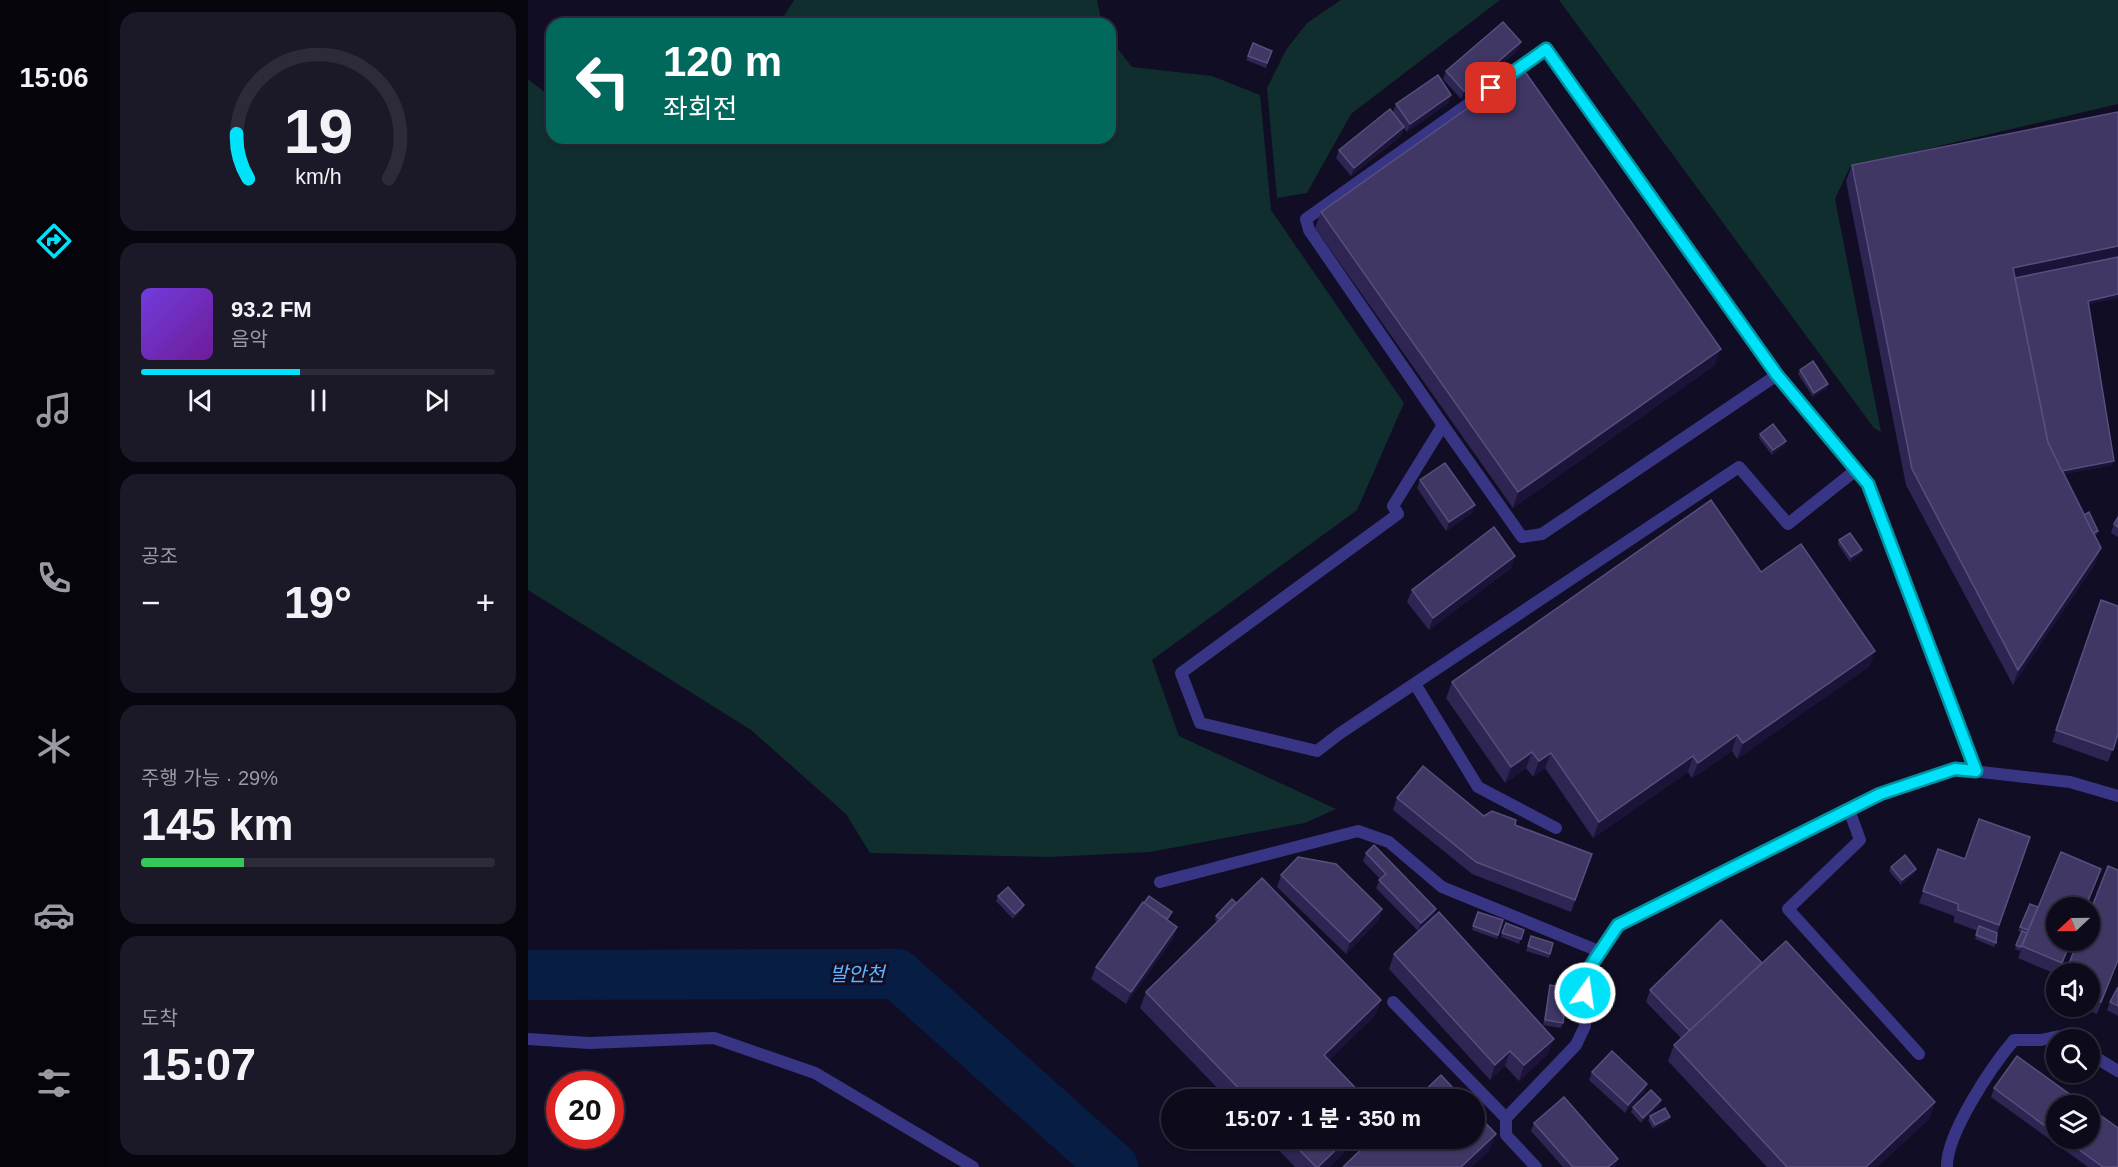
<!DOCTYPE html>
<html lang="ko">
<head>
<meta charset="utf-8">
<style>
	body { margin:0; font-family:Arial,"Noto Sans KR",sans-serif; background:#1b1828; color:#f1f3f6; height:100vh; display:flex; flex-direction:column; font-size:22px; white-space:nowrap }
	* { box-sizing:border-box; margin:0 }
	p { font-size:20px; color:#9a9aa3 }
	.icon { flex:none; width:33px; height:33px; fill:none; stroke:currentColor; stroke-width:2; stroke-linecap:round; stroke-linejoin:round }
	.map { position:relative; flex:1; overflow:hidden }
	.side { display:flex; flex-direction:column; gap:12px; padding:12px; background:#07060f; width:420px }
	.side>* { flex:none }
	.hud { position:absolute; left:18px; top:18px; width:570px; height:126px; border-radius:18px; box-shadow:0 2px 4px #0004,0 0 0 2px #2d2b3a; background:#00695c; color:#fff; overflow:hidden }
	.needle { width:39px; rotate:248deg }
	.controls { position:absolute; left:1518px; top:897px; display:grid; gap:12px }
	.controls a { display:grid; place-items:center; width:54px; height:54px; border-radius:50%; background:#0d0a1b; box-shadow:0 2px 4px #0004,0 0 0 2px #2d2b3a; font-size:30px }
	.speed { position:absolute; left:18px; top:1071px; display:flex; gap:12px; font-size:30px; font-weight:700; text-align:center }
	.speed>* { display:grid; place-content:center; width:78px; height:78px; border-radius:50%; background:#0d0a1b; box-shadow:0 2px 4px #0004,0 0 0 2px #2d2b3a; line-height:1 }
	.speed .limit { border:9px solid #d22; background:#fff; color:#111 }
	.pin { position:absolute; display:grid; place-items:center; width:51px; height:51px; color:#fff; margin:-26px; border-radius:12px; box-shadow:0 3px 9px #0006 }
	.me { position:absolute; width:66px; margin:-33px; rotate:14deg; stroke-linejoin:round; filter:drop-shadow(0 0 4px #0008) }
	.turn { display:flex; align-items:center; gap:21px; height:126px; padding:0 18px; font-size:27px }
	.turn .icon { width:78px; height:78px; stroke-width:2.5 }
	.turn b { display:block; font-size:42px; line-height:51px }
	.big { font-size:45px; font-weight:800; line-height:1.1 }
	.side .card { flex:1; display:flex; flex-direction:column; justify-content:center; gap:9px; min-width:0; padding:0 21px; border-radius:18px; background:#1b1828 }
	.side .dial { align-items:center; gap:0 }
	.dial svg { height:156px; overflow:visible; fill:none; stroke:#2d2b3a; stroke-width:7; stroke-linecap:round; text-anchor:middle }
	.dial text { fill:#f1f3f6; stroke:none }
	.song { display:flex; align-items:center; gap:18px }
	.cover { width:72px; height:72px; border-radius:9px; background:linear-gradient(135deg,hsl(260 70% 55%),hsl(280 70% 35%)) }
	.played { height:6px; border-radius:3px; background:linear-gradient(90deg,#00e2fa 45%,#2d2b3a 45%) }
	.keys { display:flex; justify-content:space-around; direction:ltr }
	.heat { display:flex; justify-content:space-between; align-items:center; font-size:33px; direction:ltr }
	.charge { height:9px; border-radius:4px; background:linear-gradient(90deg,#34c759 29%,#2d2b3a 0) }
	.trip { position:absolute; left:633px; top:1089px; width:324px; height:60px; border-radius:30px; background:#0d0a1b; box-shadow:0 2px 4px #0004,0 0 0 2px #2d2b3a; font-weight:800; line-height:60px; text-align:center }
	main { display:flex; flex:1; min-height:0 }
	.menu { display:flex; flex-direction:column; width:108px; justify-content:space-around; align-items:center; background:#05040b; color:#9a9aa3 }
	.menu .icon { width:42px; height:42px }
	.menu .current { color:#00e2fa }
	.menu b { font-size:27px; color:#f1f3f6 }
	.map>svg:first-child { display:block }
</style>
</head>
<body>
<main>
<nav class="menu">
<b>15:06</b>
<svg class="icon current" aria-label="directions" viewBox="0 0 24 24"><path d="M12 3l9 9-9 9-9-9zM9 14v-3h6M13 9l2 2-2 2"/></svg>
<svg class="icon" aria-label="music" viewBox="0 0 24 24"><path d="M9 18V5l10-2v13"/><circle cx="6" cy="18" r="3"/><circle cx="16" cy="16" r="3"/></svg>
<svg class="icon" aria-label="phone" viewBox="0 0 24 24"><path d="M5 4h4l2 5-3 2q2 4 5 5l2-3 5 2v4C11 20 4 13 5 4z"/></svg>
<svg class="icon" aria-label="climate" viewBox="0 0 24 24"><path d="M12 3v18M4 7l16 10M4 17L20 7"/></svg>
<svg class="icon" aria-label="car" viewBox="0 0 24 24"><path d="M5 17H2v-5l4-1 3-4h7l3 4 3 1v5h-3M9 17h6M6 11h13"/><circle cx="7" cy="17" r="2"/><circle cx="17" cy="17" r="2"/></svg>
<svg class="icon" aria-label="filters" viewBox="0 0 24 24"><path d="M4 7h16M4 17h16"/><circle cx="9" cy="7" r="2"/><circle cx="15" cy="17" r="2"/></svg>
</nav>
<section class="side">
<div class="card dial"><svg viewBox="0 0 100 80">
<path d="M14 69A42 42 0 1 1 86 69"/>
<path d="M14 69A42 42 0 0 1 8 46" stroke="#00e2fa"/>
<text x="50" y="56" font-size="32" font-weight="700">19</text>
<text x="50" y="72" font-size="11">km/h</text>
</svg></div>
<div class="card">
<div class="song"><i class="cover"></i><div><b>93.2 FM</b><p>음악</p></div></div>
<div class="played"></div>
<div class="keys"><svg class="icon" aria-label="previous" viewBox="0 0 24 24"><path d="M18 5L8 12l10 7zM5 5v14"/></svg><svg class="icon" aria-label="pause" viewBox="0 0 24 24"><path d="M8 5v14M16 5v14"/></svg><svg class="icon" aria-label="next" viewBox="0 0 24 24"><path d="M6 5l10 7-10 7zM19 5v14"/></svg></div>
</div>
<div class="card"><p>공조</p>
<div class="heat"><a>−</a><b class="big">19°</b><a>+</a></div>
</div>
<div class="card"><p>주행 가능 · 29%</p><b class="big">145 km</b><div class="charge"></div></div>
<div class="card"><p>도착</p><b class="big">15:07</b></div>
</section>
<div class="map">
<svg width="1590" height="1167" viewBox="0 0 1590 1167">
	<rect width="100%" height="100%" fill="#110d24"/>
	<!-- green -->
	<g fill="#0f2e2d">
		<path d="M266,0H569L574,24H251Z"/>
		<path d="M813,0H972L823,114L779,193L749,198L739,88L758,50L779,23Z"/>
		<path d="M1031,0H1590V104L1322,167L1307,199L1353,432L1346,428Z"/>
		<path d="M582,39L604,67L684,76L732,95L743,210L876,403L829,510L624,660L651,736L808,809L777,823L622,852L521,857L342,853L318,814L223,730L0,590V79L24,98V138H582Z"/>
	</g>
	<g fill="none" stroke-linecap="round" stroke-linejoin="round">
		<!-- river -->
		<path stroke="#071d43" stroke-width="50" d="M0,975L369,974L585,1167"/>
		<!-- service -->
		<g stroke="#383585" stroke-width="12">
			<path d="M1249,375L1018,49L778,219L781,230L915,425L865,506L870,514L653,673L672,723L789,751L811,734L1211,467L1260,524L1328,470"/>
			<path d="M915,425L994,537L1014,534L1249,375L1340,484L1448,771"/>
			<path d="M887,684L950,787L1028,828"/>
			<path d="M1321,810L1332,840L1260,909L1391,1054"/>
			<path d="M632,882L830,831L861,842L914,887L1073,952"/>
			<path d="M865,1002L978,1118"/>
			<path d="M0,1039L61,1043L186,1038L287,1073L445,1167"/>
			<path d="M1562,1054L1590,1071"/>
			<path d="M1008,1167L978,1135V1118L1048,1045L1057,1026L1056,976L1090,925L1352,794L1427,769L1542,782L1590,796"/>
			<path d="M1419,1167C1418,1134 1464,1066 1486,1040H1513L1531,1036L1537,1040"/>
		</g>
	</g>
	<!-- wall -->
	<g fill="#2e2553">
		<path d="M993,42L990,50L933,99L915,79L918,71Z"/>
		<path d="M725,43L744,51L738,68L718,60Z"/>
		<path d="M923,95L920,103L879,132L876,128L873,136L823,176L808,158L811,150L872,122L865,112L868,104Z"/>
		<path d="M1324,165L1590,298L1560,304L1585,465L1536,474L1556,515L1570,531L1568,535L1566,536L1567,564L1485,685L1378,485L1318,181Z"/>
		<path d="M793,212L1187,365L985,508L787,228Z"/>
		<path d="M1272,370L1299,388L1285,397L1270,374Z"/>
		<path d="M1232,434L1258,441L1256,445L1244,455L1231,438Z"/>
		<path d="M892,480L944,513L918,531L889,488Z"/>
		<path d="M1590,517V537L1583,533L1586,524Z"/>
		<path d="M1311,540L1334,550L1333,554L1322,562L1310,544Z"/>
		<path d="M987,556L983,568L901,630L879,602L884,590Z"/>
		<path d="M1233,572L1342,666L1209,759L1204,751L1164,778L1160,772L1065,838L1017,768L1005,777L998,768L977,783L918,698L924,682Z"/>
		<path d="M1573,600L1590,734L1580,762L1524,742Z"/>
		<path d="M869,798L956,816L987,825L1064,854L1043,912L944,874L865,810Z"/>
		<path d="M1502,837L1469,933L1468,943L1466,947L1447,939L1450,931L1426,922V916L1391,903L1410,849L1437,859Z"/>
		<path d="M838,853L905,917L890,931L848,888L852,879L835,861Z"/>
		<path d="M1363,867L1387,873L1373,885L1361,871Z"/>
		<path d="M753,875L854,909L850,921L818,954L749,887Z"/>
		<path d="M1569,881L1530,974H1528L1490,958L1496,941L1492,951L1487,949L1493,932L1490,931L1502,904L1510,907Z"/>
		<path d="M470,896L495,909L485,919L468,901Z"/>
		<path d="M708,903L853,1000L847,1015L801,1060L839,1100H701L612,1008L618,992L689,922L687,920L688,916Z"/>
		<path d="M644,912L640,920L649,927L645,939L598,1004L563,979L568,967Z"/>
		<path d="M950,912L975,920L969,939L944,930Z"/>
		<path d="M978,923L996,930L991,944L973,937Z"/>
		<path d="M1003,936L1025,943L1021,958L998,951Z"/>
		<path d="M866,954L1020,1054L991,1081L977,1066L962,1080L861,969Z"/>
		<path d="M1590,961L1569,1014L1551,1007L1548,1014L1529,1006H1562V974Z"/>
		<path d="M1234,963L1402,1118L1349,1167H1239L1140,1061L1146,1045L1153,1038L1118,1002L1122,990Z"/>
		<path d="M1022,985L1035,1023L1033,1028L1015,1025L1021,989Z"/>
		<path d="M1590,987V1016L1579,1010L1582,1002Z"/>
		<path d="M1528,995V1006L1525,1005Z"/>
		<path d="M1064,1072L1119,1084L1116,1092L1097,1113L1061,1080Z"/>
		<path d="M1466,1088L1528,1106V1138H1562L1590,1167H1560L1463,1097Z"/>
		<path d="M1132,1105L1113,1123L1103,1112L1105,1107Z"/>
		<path d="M1122,1116L1142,1117L1140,1121L1125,1129L1120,1120Z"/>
		<path d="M1006,1123L1090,1159L1087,1167H1035L1003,1131Z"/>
		<path d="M739,1138H830L801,1167H767Z"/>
	</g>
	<!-- shaded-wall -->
	<g fill="#1b1438">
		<path d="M993,42L990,50L933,99L936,91Z"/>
		<path d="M923,95L920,103L879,132L882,124Z"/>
		<path d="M876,127L873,136L823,176L826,168Z"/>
		<path d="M1590,246V260L1481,283L1485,268Z"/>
		<path d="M1590,294V298L1558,305L1560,301Z"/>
		<path d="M1193,349L1187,365L985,508L990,492Z"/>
		<path d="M1300,384L1299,388L1285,397L1286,393Z"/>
		<path d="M1258,441L1256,445L1244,455L1245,450Z"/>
		<path d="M1586,461L1585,465L1523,477L1525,473Z"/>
		<path d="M947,505L944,513L918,531L921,522Z"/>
		<path d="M1573,548L1567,564L1485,685L1490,670Z"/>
		<path d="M1334,550L1333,554L1322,562L1323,557Z"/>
		<path d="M987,556L983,568L901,630L905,618Z"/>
		<path d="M1347,651L1342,666L1209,759L1215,743Z"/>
		<path d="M1209,735L1204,751L1164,778L1170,763Z"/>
		<path d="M1004,752L998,768L977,783L983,767Z"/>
		<path d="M1023,753L1017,768L1005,777L1011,761Z"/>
		<path d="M1165,756L1160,772L1065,838L1071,822Z"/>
		<path d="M1388,869L1387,873L1373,885L1374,880Z"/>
		<path d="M496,905L495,909L485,919L487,914Z"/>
		<path d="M854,909L850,921L818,954L822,942Z"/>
		<path d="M908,909L905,917L890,931L893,923Z"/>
		<path d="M649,927L645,939L598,1004L603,992Z"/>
		<path d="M853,1000L847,1015L791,1071L796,1055Z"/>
		<path d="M1026,1039L1020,1054L991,1081L996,1065Z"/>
		<path d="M982,1051L977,1066L962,1080L967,1065Z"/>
		<path d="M1119,1084L1116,1092L1097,1113L1100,1105Z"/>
		<path d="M1133,1100L1132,1105L1113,1123L1115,1118Z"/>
		<path d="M1407,1102L1402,1118L1349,1167H1338Z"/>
		<path d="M1142,1117L1140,1121L1125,1129L1127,1125Z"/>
		<path d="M968,1134L962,1150L944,1167H933Z"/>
		<path d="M820,1138H830L801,1167H790Z"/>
		<path d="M1090,1159L1087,1167H1080Z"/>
	</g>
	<!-- building -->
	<g fill="#403765" stroke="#574f7e" stroke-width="1.5">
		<path d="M975,22L993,42L936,91L918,71Z"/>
		<path d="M725,43L744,51L739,63L720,56Z"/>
		<path d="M995,69L1193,349L990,492L793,212Z"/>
		<path d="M910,75L923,95L882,124L868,104Z"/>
		<path d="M862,109L876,127L826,168L811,150Z"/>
		<path d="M1590,112V246L1485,268L1520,442L1573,548L1490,670L1384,469L1324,165Z"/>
		<path d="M1590,257V294L1560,301L1586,461L1534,471L1520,442L1487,278Z"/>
		<path d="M1285,361L1300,384L1286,393L1272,370Z"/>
		<path d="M1245,424L1258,441L1245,450L1232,434Z"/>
		<path d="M917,463L947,505L921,522L892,480Z"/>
		<path d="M1183,500L1233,572L1273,544L1347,651L1215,743L1209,735L1170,763L1165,756L1071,822L1023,753L1011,761L1004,752L983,767L924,682Z"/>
		<path d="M1561,512L1570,531L1565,533L1556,515Z"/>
		<path d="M1590,517V527L1586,524Z"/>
		<path d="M966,527L987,556L905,618L884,590Z"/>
		<path d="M1322,533L1334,550L1323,557L1311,540Z"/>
		<path d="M1573,600L1590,606V734L1585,750L1528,730Z"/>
		<path d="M895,766L956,816L964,811L988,820L987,825L1064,854L1047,900L948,862L869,798Z"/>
		<path d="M1451,819L1502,837L1471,925L1430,910V904L1395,891L1410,849L1437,859Z"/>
		<path d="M846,845L908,909L893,923L851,880L858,874L838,853Z"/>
		<path d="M1533,852L1573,869L1557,908H1528V940H1543L1534,963L1494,946Z"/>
		<path d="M1377,855L1388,869L1374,880L1363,867Z"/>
		<path d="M770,857L808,864L854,909L822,942L753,875Z"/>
		<path d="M1580,866L1590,870V960L1573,1002L1562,997V974H1537L1550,940H1562V912Z"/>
		<path d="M734,878L853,1000L796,1055L839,1100H722L618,992Z"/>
		<path d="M480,887L496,905L487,914L470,896Z"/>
		<path d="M621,896L644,912L639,919L616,903Z"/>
		<path d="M704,899L708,903L692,919L688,916Z"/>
		<path d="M615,902L649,927L603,992L568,967Z"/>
		<path d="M1502,904L1510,907L1500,930L1492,927Z"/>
		<path d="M911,912L1026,1039L996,1065L982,1051L967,1065L866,954Z"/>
		<path d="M950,912L975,920L970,935L945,926Z"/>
		<path d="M1193,920L1234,963L1162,1031L1122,990Z"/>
		<path d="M978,923L996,930L993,939L974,933Z"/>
		<path d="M1451,926L1469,933L1468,943L1448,935Z"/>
		<path d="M1494,931L1499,933L1493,947L1488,945Z"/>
		<path d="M1003,936L1025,943L1022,954L1000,946Z"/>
		<path d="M1258,941L1407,1102L1338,1167H1259L1146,1045Z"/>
		<path d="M1022,985L1040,988L1035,1023L1017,1020Z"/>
		<path d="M1590,987V1006L1582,1002Z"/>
		<path d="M1084,1051L1119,1084L1100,1105L1064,1072Z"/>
		<path d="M1489,1056L1558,1106H1528V1134L1466,1088Z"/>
		<path d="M913,1075L936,1100H887Z"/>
		<path d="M1123,1090L1133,1100L1115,1118L1105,1107Z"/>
		<path d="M1036,1097L1090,1159L1080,1167H1045L1006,1123Z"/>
		<path d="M1137,1108L1142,1117L1127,1125L1122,1116Z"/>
		<path d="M1562,1108L1590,1128V1167H1575L1535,1138H1562Z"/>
		<path d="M946,1111L968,1134L933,1167H815L845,1138H946Z"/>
		<path d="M760,1138H820L790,1167H788Z"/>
	</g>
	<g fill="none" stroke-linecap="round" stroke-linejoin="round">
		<!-- route casing -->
		<g stroke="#0093a2" stroke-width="15">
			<path id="route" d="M963,88L1018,49L1249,375L1340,484L1448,771L1427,769L1352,794L1090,925L1056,976L1057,993"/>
		</g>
		<!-- route -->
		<use href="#route" stroke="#00e2fa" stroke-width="10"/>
	</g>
	<g text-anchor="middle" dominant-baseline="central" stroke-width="6" stroke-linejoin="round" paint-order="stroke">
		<!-- water labels -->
		<g font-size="20" font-style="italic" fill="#5db4ff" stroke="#110d24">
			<text x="329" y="974">발안천</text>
		</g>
	</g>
</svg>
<div class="controls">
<a><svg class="needle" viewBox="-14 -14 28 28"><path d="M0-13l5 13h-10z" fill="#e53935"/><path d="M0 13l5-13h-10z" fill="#9a9aa3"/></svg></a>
<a><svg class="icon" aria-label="sound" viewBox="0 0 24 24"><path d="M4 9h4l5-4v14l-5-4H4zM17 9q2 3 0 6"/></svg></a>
<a><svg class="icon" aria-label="search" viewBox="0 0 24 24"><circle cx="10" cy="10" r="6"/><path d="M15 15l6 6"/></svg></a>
<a><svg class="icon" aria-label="layers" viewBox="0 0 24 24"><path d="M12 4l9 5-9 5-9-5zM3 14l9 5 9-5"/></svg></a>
</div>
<div class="speed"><div class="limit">20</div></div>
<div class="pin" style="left:963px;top:88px;background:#d93025"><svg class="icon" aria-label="arrive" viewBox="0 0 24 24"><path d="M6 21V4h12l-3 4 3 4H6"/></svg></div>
<svg class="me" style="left:1057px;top:993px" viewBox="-20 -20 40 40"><circle r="17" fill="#00e2fa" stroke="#fff" stroke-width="3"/><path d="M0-11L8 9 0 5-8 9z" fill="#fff"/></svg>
<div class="trip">15:07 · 1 분 · 350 m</div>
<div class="hud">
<div class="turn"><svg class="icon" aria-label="left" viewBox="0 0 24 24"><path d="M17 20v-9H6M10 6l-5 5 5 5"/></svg><div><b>120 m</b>좌회전</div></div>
</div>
</div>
</main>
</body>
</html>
